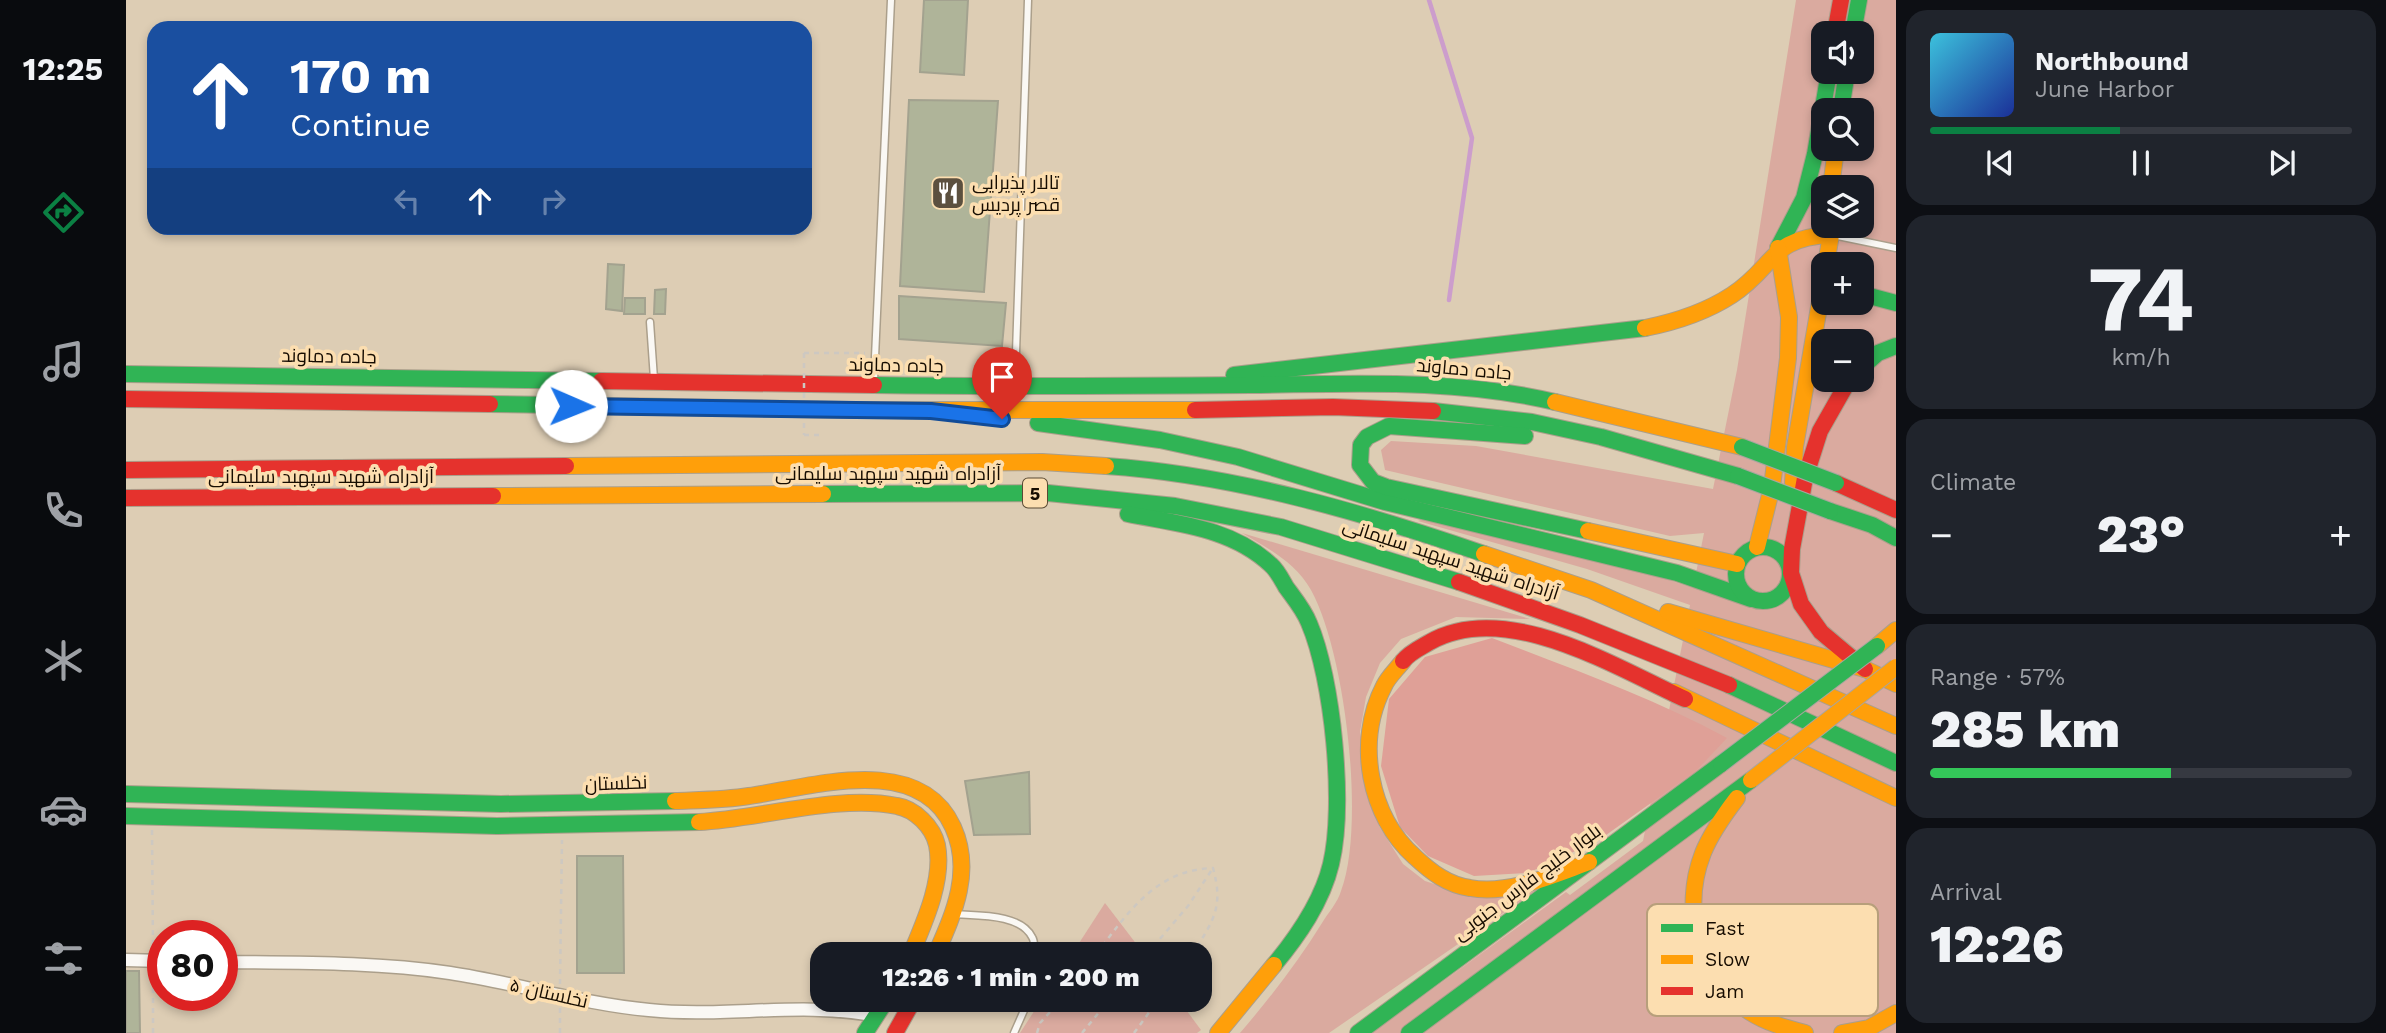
<!DOCTYPE html>
<html lang="en">
<head>
<meta charset="utf-8">
<style>
	body { margin:0; font-family:"Work Sans",Cairo,sans-serif; background:#20242c; color:#f1f3f6; height:100vh; display:flex; flex-direction:column; font-size:26px; white-space:nowrap }
	* { box-sizing:border-box; margin:0 }
	p { font-size:23px; color:#9ea1a6 }
	.icon { flex:none; width:38px; height:38px; fill:none; stroke:currentColor; stroke-width:2; stroke-linecap:round; stroke-linejoin:round }
	.map { position:relative; flex:1; overflow:hidden }
	.side { display:flex; flex-direction:column; gap:10px; padding:10px; background:#0d0f14; width:490px }
	.side>* { flex:none }
	.top-card { position:absolute; left:21px; top:21px; width:665px; height:214px; border-radius:21px; box-shadow:0 4px 10px #0003; background:#1a4fa0; color:#fff; overflow:hidden }
	.tools { position:absolute; left:1685px; top:21px; display:grid; gap:14px }
	.tools a { display:grid; place-items:center; width:63px; height:63px; border-radius:14px; background:#171b24; box-shadow:0 4px 10px #0003; font-size:35px }
	.speed { position:absolute; left:21px; top:920px; display:flex; gap:14px; font-size:35px; font-weight:700; text-align:center }
	.speed>* { display:grid; place-content:center; width:91px; height:91px; border-radius:50%; background:#171b24; box-shadow:0 4px 10px #0003; line-height:1 }
	.speed .limit { border:10px solid #d22; background:#fff; color:#111 }
	.pin { position:absolute; display:grid; place-items:center; width:60px; height:60px; color:#fff; margin:-72px -30px; border-radius:50% 50% 50% 0; rotate:-45deg; box-shadow:0 0 7px #0007 }
	.pin .icon { rotate:45deg }
	.me { position:absolute; width:77px; margin:-38px; rotate:91deg; stroke-linejoin:round; filter:drop-shadow(0 0 5px #0008) }
	.turn { display:flex; align-items:center; gap:24px; height:147px; padding:0 28px; font-size:32px }
	.turn .icon { width:91px; height:91px; stroke-width:2.5 }
	.turn b { display:block; font-size:49px; line-height:60px }
	.lanes { display:flex; align-items:center; height:66px; padding:0 28px; background:#0003; justify-content:center; gap:35px; direction:ltr }
	.lanes .off { opacity:.35 }
	.big { font-size:52px; font-weight:800; line-height:1.1 }
	.side .widget { flex:1; display:flex; flex-direction:column; justify-content:center; gap:10px; min-width:0; padding:0 24px; border-radius:21px; background:#20242c }
	.side .dial { align-items:center; gap:0 }
	.dial b { font-size:91px; line-height:1 }
	.song { display:flex; align-items:center; gap:21px }
	.cover { width:84px; height:84px; border-radius:10px; background:linear-gradient(135deg,hsl(190 70% 55%),hsl(230 70% 35%)) }
	.played { height:7px; border-radius:4px; background:linear-gradient(90deg,#0b8043 45%,#363941 45%) }
	.keys { display:flex; justify-content:space-around; direction:ltr }
	.heat { display:flex; justify-content:space-between; align-items:center; font-size:38px; direction:ltr }
	.charge { height:10px; border-radius:5px; background:linear-gradient(90deg,#34c759 57%,#363941 0) }
	.trip { position:absolute; left:684px; top:942px; width:402px; height:70px; border-radius:21px; background:#171b24; box-shadow:0 4px 10px #0003; font-weight:800; line-height:70px; text-align:center }
	main { display:flex; flex:1; min-height:0 }
	.tabs { display:flex; flex-direction:column; width:126px; justify-content:space-around; align-items:center; background:#090b0e; color:#9ea1a6 }
	.tabs .icon { width:49px; height:49px }
	.tabs .active { color:#0b8043 }
	.tabs b { font-size:32px; color:#f1f3f6 }
	.map>svg:first-child { display:block }
</style>
</head>
<body>
<main>
<nav class="tabs">
<b>12:25</b>
<svg class="icon active" aria-label="directions" viewBox="0 0 24 24"><path d="M12 3l9 9-9 9-9-9zM9 14v-3h6M13 9l2 2-2 2"/></svg>
<svg class="icon" aria-label="music" viewBox="0 0 24 24"><path d="M9 18V5l10-2v13"/><circle cx="6" cy="18" r="3"/><circle cx="16" cy="16" r="3"/></svg>
<svg class="icon" aria-label="phone" viewBox="0 0 24 24"><path d="M5 4h4l2 5-3 2q2 4 5 5l2-3 5 2v4C11 20 4 13 5 4z"/></svg>
<svg class="icon" aria-label="climate" viewBox="0 0 24 24"><path d="M12 3v18M4 7l16 10M4 17L20 7"/></svg>
<svg class="icon" aria-label="car" viewBox="0 0 24 24"><path d="M5 17H2v-5l4-1 3-4h7l3 4 3 1v5h-3M9 17h6M6 11h13"/><circle cx="7" cy="17" r="2"/><circle cx="17" cy="17" r="2"/></svg>
<svg class="icon" aria-label="filters" viewBox="0 0 24 24"><path d="M4 7h16M4 17h16"/><circle cx="9" cy="7" r="2"/><circle cx="15" cy="17" r="2"/></svg>
</nav>
<div class="map">
<svg width="1770" height="1033" viewBox="0 0 1770 1033">
	<rect width="100%" height="100%" fill="#ddcdb4"/>
	<!-- green -->
	<g fill="#daaa9f" fill-rule="evenodd">
		<path d="M1670,0H1770V1033H1246L1440,892L1444,895L1517,841L1564,605L1461,569L1292,521L1297,519L1525,574L1567,588L1578,533L1544,536L1259,470L1255,450L1265,441L1350,446L1587,489L1611,370ZM1698,33H1736V72H1698ZM1698,110H1736V149H1698ZM1698,187H1736V226H1698ZM1698,264H1736V303H1698ZM1698,341H1736V380H1698Z"/>
		<path d="M1116,533L1404,619L1330,617L1275,639L1254,663L1240,697L1234,732L1253,826L1277,864L1299,881L1333,892L1422,882L1203,1033H1114C1144,998 1172,962 1196,923C1202,913 1212,902 1215,891C1240,825 1219,651 1185,590C1169,562 1143,549 1116,533Z"/>
		<path d="M979,903L1018,954H946Z"/>
		<path d="M916,999H1052L1075,1030L1071,1033H894Z"/>
	</g>
	<!-- forest -->
	<path fill="#dfa097" d="M1366,638C1446,669 1525,697 1601,738L1570,771L1473,840L1402,873L1348,876L1302,856L1274,827L1255,766L1263,699L1299,657Z"/>
	<g fill="none" stroke-linecap="round" stroke-linejoin="round">
		<!-- stream -->
		<path stroke="#cc9dcc" stroke-width="4.5" d="M1303,0L1346,138L1323,300"/>
	</g>
	<!-- building -->
	<g fill="#afb499" stroke="#a3a28f" stroke-width="2">
		<path d="M798,0H842L838,75L794,72Z"/>
		<path d="M783,100L872,101L858,292L774,286Z"/>
		<path d="M482,264L498,265L496,311L480,309Z"/>
		<path d="M540,289L539,314H528L529,290Z"/>
		<path d="M773,296L880,303L876,346L773,339Z"/>
		<path d="M499,298H519V314H498Z"/>
		<path d="M903,772L904,834L848,835L839,781Z"/>
		<path d="M451,856H497L498,973H451Z"/>
		<path d="M0,971H13L14,1033H0Z"/>
	</g>
	<g fill="none" stroke-linecap="round" stroke-linejoin="round">
		<!-- lane casing -->
		<g stroke="#ab9f8b" stroke-width="9">
			<g id="lane">
				<path d="M1707,235L1770,248"/>
				<path d="M524,322L528,379"/>
				<path d="M748,380L765,0"/>
				<path d="M889,382L902,0"/>
				<path d="M827,914C850,916 894,913 906,937C909,941 908,949 909,954"/>
				<path d="M888,1033L903,999"/>
			</g>
		</g>
		<!-- street casing -->
		<g stroke="#ab9f8b" stroke-width="15">
			<g id="street">
				<path d="M0,960L37,961"/>
				<path d="M96,962C173,963 248,962 324,973C391,983 456,1004 523,1010C598,1018 676,1001 751,1016"/>
			</g>
		</g>
		<!-- fast casing -->
		<g stroke="#ab9f8b" stroke-width="18">
			<g id="fast">
				<path d="M1727,33L1733,0"/>
				<path d="M1715,110L1721,72"/>
				<path d="M1652,248L1678,198L1689,154L1703,72"/>
				<path d="M1736,294L1770,303"/>
				<path d="M1736,367L1752,353L1770,346"/>
				<path d="M0,374L475,381"/>
				<path d="M1108,375L1519,328"/>
				<path d="M748,385C873,387 999,386 1124,385C1226,384 1329,378 1429,402"/>
				<path d="M364,404L725,410"/>
				<path d="M1307,411L1406,422L1475,437L1612,476"/>
				<path d="M912,423L1034,440L1112,457L1259,502L1551,573L1625,599"/>
				<path d="M1399,436L1263,426L1241,437L1235,445L1234,465L1247,482L1260,487L1462,531"/>
				<path d="M980,466C1109,475 1236,512 1358,554"/>
				<path d="M697,494L922,493L1049,506L1155,527L1333,582"/>
				<path d="M1704,511L1746,525L1770,538"/>
				<path d="M1002,514C1052,524 1106,528 1145,565C1151,570 1156,580 1160,587C1168,598 1178,610 1183,623C1207,679 1219,805 1205,864C1196,902 1172,936 1148,965"/>
				<circle cx="1637" cy="574" r="27"/>
				<path d="M1603,685L1770,763"/>
				<path d="M0,794L375,804L549,801"/>
				<path d="M0,816L371,826L573,822"/>
				<path d="M739,1033L761,999"/>
				<path d="M1232,1033L1595,764"/>
				<path d="M1283,1033L1625,780"/>
			</g>
		</g>
		<!-- slow casing -->
		<g stroke="#ab9f8b" stroke-width="18">
			<g id="slow">
				<path d="M1705,187L1710,149"/>
				<path d="M1519,328C1549,322 1580,312 1606,295C1649,267 1644,237 1705,235L1700,264"/>
				<path d="M1429,402L1616,447"/>
				<path d="M725,410H1069"/>
				<path d="M440,466L916,462L980,466"/>
				<path d="M1667,483L1669,447L1698,278"/>
				<path d="M367,496L697,494"/>
				<path d="M1462,531L1611,564"/>
				<path d="M1631,547L1646,487L1662,358L1663,317L1652,248"/>
				<path d="M1358,554L1465,590L1770,726"/>
				<path d="M1542,612L1739,669L1770,684"/>
				<path d="M1751,646L1770,630"/>
				<path d="M1277,661C1271,669 1262,677 1258,686C1229,742 1243,816 1289,857C1305,872 1322,885 1344,888C1383,895 1427,875 1463,862"/>
				<path d="M1548,692L1770,798"/>
				<path d="M1611,798C1598,815 1585,833 1577,853C1555,909 1572,978 1624,1012C1641,1023 1660,1028 1679,1033"/>
				<path d="M549,801C574,800 599,800 623,796C686,787 793,752 827,827C847,871 828,913 810,954"/>
				<path d="M573,822C634,819 712,794 771,806C789,809 807,827 811,845C818,880 798,923 785,954"/>
				<path d="M1092,1033L1148,965"/>
				<path d="M1716,1033L1743,1028L1770,1013"/>
			</g>
		</g>
		<!-- jam casing -->
		<g stroke="#ab9f8b" stroke-width="18">
			<g id="jam">
				<path d="M1709,33L1715,0"/>
				<path d="M1723,380L1694,431L1679,478L1666,549L1665,573L1675,604L1695,632L1739,669"/>
				<path d="M475,381L748,385"/>
				<path d="M0,399L364,404"/>
				<path d="M1069,410L1207,407L1307,411"/>
				<path d="M0,470L440,466"/>
				<path d="M1710,483L1770,510"/>
				<path d="M0,498L367,496"/>
				<path d="M1333,582L1454,625L1603,685"/>
				<path d="M1277,661C1284,652 1294,648 1304,642C1380,599 1489,667 1559,699"/>
				<path d="M769,1033L788,999"/>
			</g>
		</g>
		<!-- path -->
		<g stroke="#cdc8c1" stroke-width="2.5" stroke-dasharray="5 5" stroke-linecap="butt">
			<path d="M678,353H739"/>
			<path d="M678,435H697"/>
			<path d="M26,830L27,949"/>
			<path d="M970,954C1003,912 1029,870 1087,868C1098,908 1087,920 1067,954"/>
			<path d="M1021,954L1062,906L1087,868"/>
			<path d="M434,984L436,840"/>
			<path d="M27,1033V973"/>
			<path d="M434,1033V1008"/>
			<path d="M911,1033L914,1023L936,999"/>
			<path d="M956,1033L984,999"/>
			<path d="M1008,1033L1033,999"/>
		</g>
		<!-- lane -->
		<use href="#lane" stroke="#faf8f4" stroke-width="6"/>
		<!-- street -->
		<use href="#street" stroke="#faf8f4" stroke-width="12"/>
		<!-- fast -->
		<use href="#fast" stroke="#30b455" stroke-width="16"/>
		<!-- slow -->
		<use href="#slow" stroke="#ff9f0a" stroke-width="16"/>
		<!-- jam -->
		<use href="#jam" stroke="#e5322d" stroke-width="16"/>
		<!-- fast-bridge casing -->
		<g stroke="#a8a59f" stroke-width="18" stroke-linecap="butt">
			<g id="fast-bridge">
				<path d="M1616,447L1710,483"/>
				<path d="M1612,476L1704,511"/>
				<path d="M1595,764L1751,646"/>
			</g>
		</g>
		<!-- slow-bridge casing -->
		<g stroke="#a8a59f" stroke-width="18" stroke-linecap="butt">
			<path id="slow-bridge" d="M1625,780L1770,667"/>
		</g>
		<!-- path-bridge -->
		<path stroke="#cdc8c1" stroke-width="2.5" stroke-dasharray="5 5" stroke-linecap="butt" d="M678,353V435"/>
		<!-- fast-bridge -->
		<use href="#fast-bridge" stroke="#30b455" stroke-width="16"/>
		<!-- slow-bridge -->
		<use href="#slow-bridge" stroke="#ff9f0a" stroke-width="16"/>
	</g>
	<g fill="none" stroke-linecap="round" stroke-linejoin="round">
		<!-- route casing -->
		<g stroke="#114b97" stroke-width="18">
			<path id="route" d="M445,406L805,411L876,419"/>
		</g>
		<!-- route -->
		<use href="#route" stroke="#1a73e8" stroke-width="12"/>
	</g>
	<!-- icons -->
	<defs>
		<g id="restaurant-square" transform="scale(1.75)"><rect x="-9" y="-9" width="18" height="18" rx="4" fill="#5c503f" stroke="#fcdeb0"/><path d="M-5-6h1v4h1v-4h1v4h1v-4h1v5L-1.5 .5V6h-2V.5L-5-1ZM5-6V6H3V1.5H1.5Q1.5-4 5-6Z" fill="#fff"/></g>
	</defs>
	<g fill-rule="evenodd">
		<use href="#restaurant-square" x="822" y="193"/>
	</g>
	<g text-anchor="middle" dominant-baseline="central" stroke-width="7" stroke-linejoin="round" paint-order="stroke">
		<!-- shield labels -->
		<rect fill="#fcdeb0" stroke="#5b4b35" stroke-width="2" x="897" y="478.5" width="24" height="29" rx="5"/>
		<g font-size="18" font-weight="bold" fill="#160c00">
			<text x="909" y="493">5</text>
		</g>
		<!-- poi labels -->
		<g font-size="19" fill="#160c00" stroke="#fcdeb0" text-anchor="start">
			<text x="846" y="182">تالار پذیرایی<tspan x="846" dy="22">قصر پردیس</tspan></text>
		</g>
		<!-- street labels -->
		<g font-size="19" fill="#160c00" stroke="#fcdeb0">
			<text transform="translate(203 356) rotate(1)">جاده دماوند</text>
			<text transform="translate(770 365) rotate(1)">جاده دماوند</text>
			<text transform="translate(1338 369) rotate(5)">جاده دماوند</text>
			<text x="762" y="473">آزادراه شهید سپهبد سلیمانی</text>
			<text x="195" y="476">آزادراه شهید سپهبد سلیمانی</text>
			<text transform="translate(1325 559) rotate(18)">آزادراه شهید سپهبد سلیمانی</text>
			<text transform="translate(490 783) rotate(-2)">نخلستان</text>
			<text transform="translate(1401 882) rotate(-37)">بلوار خلیج فارس جنوبی</text>
			<text transform="translate(423 993) rotate(13)">نخلستان ۵</text>
		</g>
	</g>
	<!-- legend -->
	<rect x="1521" y="904" width="231" height="112" rx="10" fill="#fcdeb0" stroke="#b79f7b" stroke-width="2"/>
	<rect x="1535" y="924" width="32" height="8" fill="#30b455"/>
	<rect x="1535" y="955" width="32" height="9" fill="#ff9f0a"/>
	<rect x="1535" y="987" width="32" height="8" fill="#e5322d"/>
	<g font-size="19" fill="#160c00">
		<text x="1579" y="935">Fast</text>
		<text x="1579" y="966">Slow</text>
		<text x="1579" y="998">Jam</text>
	</g>
</svg>
<div class="tools">
<a><svg class="icon" aria-label="sound" viewBox="0 0 24 24"><path d="M4 9h4l5-4v14l-5-4H4zM17 9q2 3 0 6"/></svg></a>
<a><svg class="icon" aria-label="search" viewBox="0 0 24 24"><circle cx="10" cy="10" r="6"/><path d="M15 15l6 6"/></svg></a>
<a><svg class="icon" aria-label="layers" viewBox="0 0 24 24"><path d="M12 4l9 5-9 5-9-5zM3 14l9 5 9-5"/></svg></a>
<a>+</a>
<a>−</a>
</div>
<div class="speed"><div class="limit">80</div></div>
<div class="pin" style="left:876px;top:419px;background:#d93025"><svg class="icon" aria-label="arrive" viewBox="0 0 24 24"><path d="M6 21V4h12l-3 4 3 4H6"/></svg></div>
<svg class="me" style="left:445px;top:406px" viewBox="-20 -20 40 40"><circle r="19" fill="#fff"/><path d="M0-13L10 11 0 6-10 11z" fill="#1a73e8"/></svg>
<div class="trip">12:26 · 1 min · 200 m</div>
<div class="top-card">
<div class="turn"><svg class="icon" aria-label="ahead" viewBox="0 0 24 24"><path d="M12 20V5M6 11l6-6 6 6"/></svg><div><b>170 m</b>Continue</div></div>
<div class="lanes"><svg class="icon off" aria-label="left" viewBox="0 0 24 24"><path d="M17 20v-9H6M10 6l-5 5 5 5"/></svg><svg class="icon" aria-label="ahead" viewBox="0 0 24 24"><path d="M12 20V5M6 11l6-6 6 6"/></svg><svg class="icon off" aria-label="right" viewBox="0 0 24 24"><path d="M7 20v-9h11M14 6l5 5-5 5"/></svg></div>
</div>
</div>
<section class="side">
<div class="widget">
<div class="song"><i class="cover"></i><div><b>Northbound</b><p>June Harbor</p></div></div>
<div class="played"></div>
<div class="keys"><svg class="icon" aria-label="previous" viewBox="0 0 24 24"><path d="M18 5L8 12l10 7zM5 5v14"/></svg><svg class="icon" aria-label="pause" viewBox="0 0 24 24"><path d="M8 5v14M16 5v14"/></svg><svg class="icon" aria-label="next" viewBox="0 0 24 24"><path d="M6 5l10 7-10 7zM19 5v14"/></svg></div>
</div>
<div class="widget dial"><b>74</b><p>km/h</p></div>
<div class="widget"><p>Climate</p>
<div class="heat"><a>−</a><b class="big">23°</b><a>+</a></div>
</div>
<div class="widget"><p>Range · 57%</p><b class="big">285 km</b><div class="charge"></div></div>
<div class="widget"><p>Arrival</p><b class="big">12:26</b></div>
</section>
</main>
</body>
</html>
